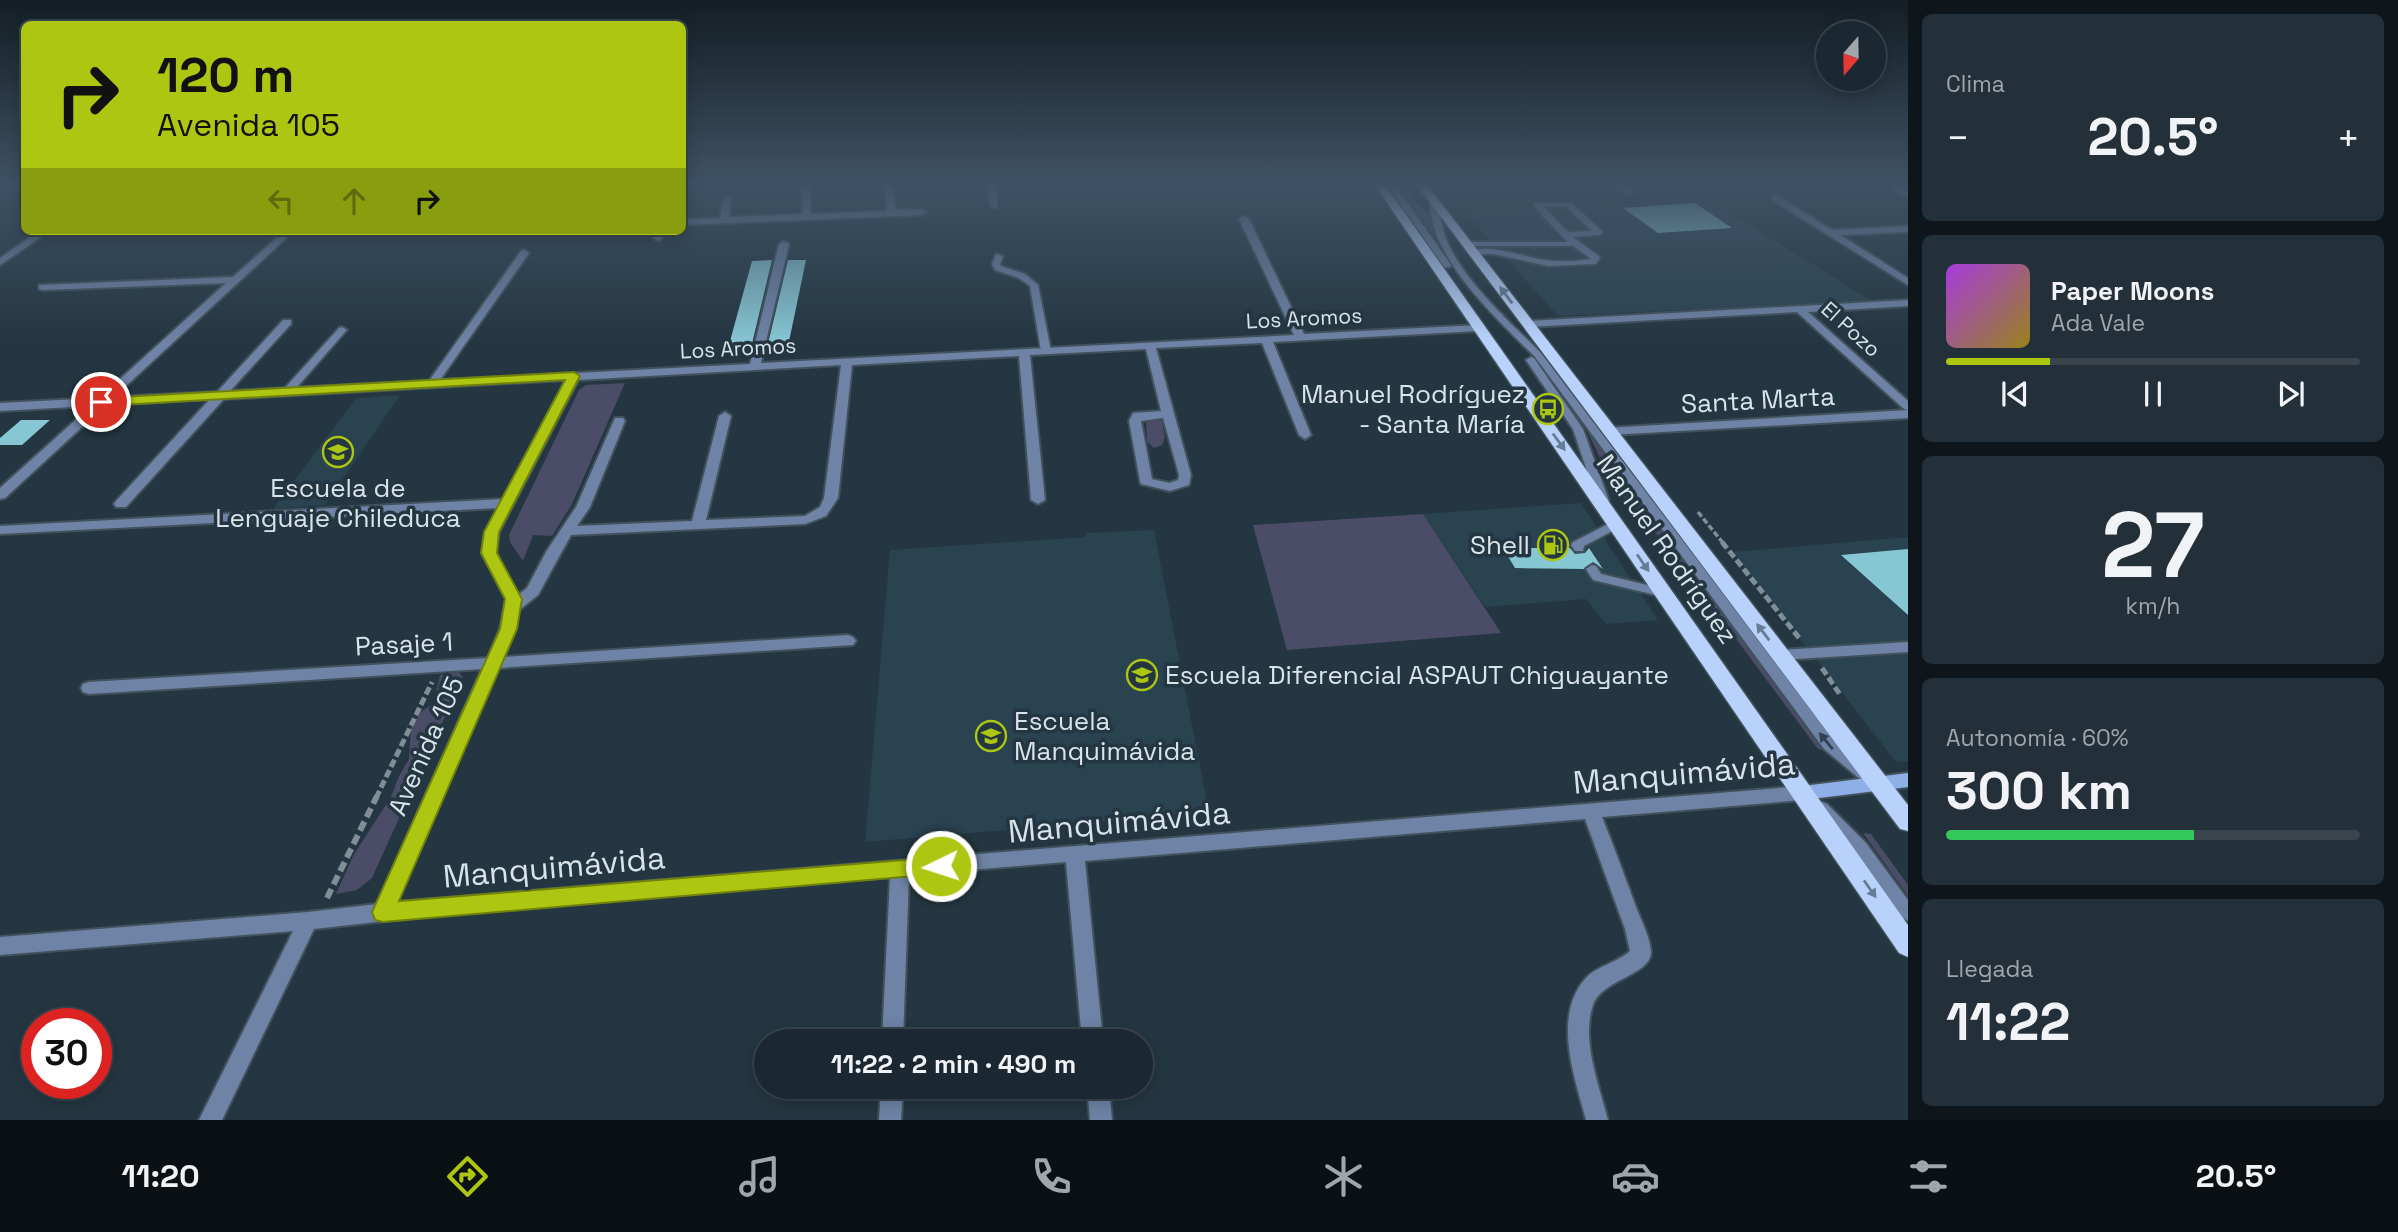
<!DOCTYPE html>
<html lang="es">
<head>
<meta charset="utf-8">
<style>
	body { margin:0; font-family:"Space Grotesk",sans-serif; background:#243039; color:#f1f3f6; height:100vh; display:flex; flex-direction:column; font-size:26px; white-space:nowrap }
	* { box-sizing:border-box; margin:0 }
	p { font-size:23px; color:#a0a6ab }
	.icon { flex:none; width:38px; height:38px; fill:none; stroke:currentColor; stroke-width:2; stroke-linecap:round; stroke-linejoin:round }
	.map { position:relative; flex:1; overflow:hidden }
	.drawer { display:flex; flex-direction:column; gap:14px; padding:14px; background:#0f161b; width:490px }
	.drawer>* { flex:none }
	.banner { position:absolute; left:21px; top:21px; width:665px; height:214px; border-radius:10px; box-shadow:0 4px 18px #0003,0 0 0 2px #39444d; background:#acc612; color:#111; overflow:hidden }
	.needle { width:46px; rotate:200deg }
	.tools { position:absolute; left:1816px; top:21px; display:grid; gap:14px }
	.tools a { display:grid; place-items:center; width:70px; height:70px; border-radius:50%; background:#1b2831; box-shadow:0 4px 18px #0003,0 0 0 2px #39444d; font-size:35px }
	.speed { position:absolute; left:21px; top:1008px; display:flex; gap:14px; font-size:35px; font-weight:700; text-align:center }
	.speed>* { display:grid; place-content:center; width:91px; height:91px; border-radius:50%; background:#1b2831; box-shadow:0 4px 18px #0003,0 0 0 2px #39444d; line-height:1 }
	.speed .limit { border:10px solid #d22; background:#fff; color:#111 }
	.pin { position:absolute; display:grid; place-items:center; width:60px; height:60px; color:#fff; margin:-30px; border:4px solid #fff; border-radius:50%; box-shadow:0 2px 7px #0007 }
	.me { position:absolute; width:77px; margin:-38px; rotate:266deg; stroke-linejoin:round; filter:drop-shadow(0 0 5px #0008) }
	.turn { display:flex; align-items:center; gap:24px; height:147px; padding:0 21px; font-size:32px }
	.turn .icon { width:91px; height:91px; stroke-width:2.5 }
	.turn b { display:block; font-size:49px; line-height:60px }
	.lanes { display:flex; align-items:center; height:66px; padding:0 21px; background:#0003; justify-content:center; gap:35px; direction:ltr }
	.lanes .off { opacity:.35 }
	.big { font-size:52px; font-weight:600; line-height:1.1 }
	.drawer .card { flex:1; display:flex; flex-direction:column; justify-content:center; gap:10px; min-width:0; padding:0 24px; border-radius:10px; background:#243039 }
	.drawer .dial { align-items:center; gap:0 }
	.dial b { font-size:91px; line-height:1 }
	.song { display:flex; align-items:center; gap:21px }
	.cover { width:84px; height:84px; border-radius:10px; background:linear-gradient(135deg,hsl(280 70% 55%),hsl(50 70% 35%)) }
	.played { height:7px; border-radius:4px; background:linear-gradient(90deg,#acc612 25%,#39444d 25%) }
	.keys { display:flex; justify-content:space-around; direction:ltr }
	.heat { display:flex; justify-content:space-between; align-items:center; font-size:38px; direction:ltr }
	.charge { height:10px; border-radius:5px; background:linear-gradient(90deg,#34c759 60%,#39444d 0) }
	.trip { position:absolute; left:754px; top:1029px; width:399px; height:70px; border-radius:35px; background:#1b2831; box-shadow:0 4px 18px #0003,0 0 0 2px #39444d; font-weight:600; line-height:70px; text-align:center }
	.tabs { display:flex; height:112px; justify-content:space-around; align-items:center; background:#0b1014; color:#a0a6ab }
	.tabs .icon { width:49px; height:49px }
	.tabs .on { color:#acc612 }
	.tabs b { font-size:32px; color:#f1f3f6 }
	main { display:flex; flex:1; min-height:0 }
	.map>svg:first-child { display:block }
</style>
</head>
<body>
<main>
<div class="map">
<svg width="1908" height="1120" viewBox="0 0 1908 1120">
	<rect width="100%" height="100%" fill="#243641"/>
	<!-- built -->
	<g fill="#2a4351">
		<path d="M1707,199L1872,301L1558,316L1464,211Z"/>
		<path d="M400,395L325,505L273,509L356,398Z"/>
		<path d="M1581,503L1658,620L1606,624L1586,599L1485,607L1423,514Z"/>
		<path d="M1154,530L1209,813L865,842L890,550L1086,537V533Z"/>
		<path d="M1908,537V761L1896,762L1733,552Z"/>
	</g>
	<!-- green -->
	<g fill="#4b4c68">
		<path d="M1396,185H1400L1428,214L1440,244Z"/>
		<path d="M625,383L572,504L552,536L533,535L523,561L510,542L509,535L579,390L586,385Z"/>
		<path d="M1156,418L1162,421L1165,437L1162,445L1154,448L1147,442L1146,419Z"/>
		<path d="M1586,428L1823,750L1818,749L1667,546L1613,486Z"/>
		<path d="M1423,514L1501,633L1287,650L1253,525Z"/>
		<path d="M458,672L463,677L372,878L357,890L336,894L353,856L391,797L399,776L409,759L411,727L421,712L434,703L440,675Z"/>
		<path d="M1863,833L1871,834L1908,885V896Z"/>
	</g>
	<!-- building -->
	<g fill="#87c6d3">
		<path d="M1695,203L1732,228L1658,233L1623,208Z"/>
		<path d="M772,260L750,352H727L752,261Z"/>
		<path d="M788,260H806L787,351L766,352Z"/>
		<path d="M21,420H50L22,445H0V438Z"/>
		<path d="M1503,548H1570L1575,554L1585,553L1589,548L1603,569L1593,562L1584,569L1515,568Z"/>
		<path d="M1908,549V615L1841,555Z"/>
	</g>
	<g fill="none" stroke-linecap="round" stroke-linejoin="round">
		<!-- lane casing -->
		<g stroke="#41525c" stroke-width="4">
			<g id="lane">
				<path d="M988,185H996L997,208L990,206Z"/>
				<path d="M1387,185H1395L1451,265L1450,267H1444Z"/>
				<path d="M1430,197L1437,199C1440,211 1441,225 1445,236C1461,279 1509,321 1541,353L1834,741L1871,772L1874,776L1871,780L1866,782L1861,780L1824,749L1535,357C1497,319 1426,255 1430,197Z"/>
				<path d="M1535,203H1571L1602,231L1603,233L1599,235L1573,237L1599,256L1600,258L1596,264L1548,266L1494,254H1473L1469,252C1488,242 1525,258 1546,260C1560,262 1578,261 1591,259L1573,246H1467L1463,244L1467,242H1568L1538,211L1534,205ZM1544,207H1566L1592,231L1568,232Z"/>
				<path d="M996,254L1003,256L1000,264L1001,266L1025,274L1038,285L1051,351L1049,353L1046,354L1041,351L1030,286L1019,278L995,270L992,264Z"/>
				<path d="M342,327L347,330L345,332L291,394H283V390L339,328Z"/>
				<path d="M1531,357L1534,358L1583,429L1609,501L1607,504H1599L1597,501L1573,429L1526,360Z"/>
				<path d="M1616,520L1620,521L1622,524L1620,527L1584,546L1583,551H1575L1571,545L1573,542Z"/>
				<path d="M1592,565L1596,566L1601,574L1664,589L1670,593L1664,597L1593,580L1586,569Z"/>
				<path d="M1908,642V652L1781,660L1776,659L1774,655L1776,651L1781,650Z"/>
				<path d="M1822,802L1827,804L1866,843L1908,900V921L1902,918L1854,853L1817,814L1814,809L1817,804Z"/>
			</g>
		</g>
		<!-- street casing -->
		<g stroke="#41525c" stroke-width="4">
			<g id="street">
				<path d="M802,185H810L811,214L887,211L884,185H892L896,210L922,209L926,212L922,215L682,225V219L720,218L723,199L727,196L731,199L729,217L802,214Z"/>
				<path d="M1614,185H1623L1634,193L1627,195Z"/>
				<path d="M1893,187L1908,192V198L1893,191Z"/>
				<path d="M1772,196H1778L1832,230L1908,226V232L1840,235L1908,278V285L1772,200Z"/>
				<path d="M1244,216L1249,219L1304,334L1478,325L1483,328L1478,331L1273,342L1311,435L1305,439L1299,435L1262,343L1156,348L1191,475L1189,485L1170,491L1141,484L1140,481L1129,421L1133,413L1161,411L1146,349L1030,355L1045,500L1038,504L1031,500L1019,356L852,365L838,498L826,516L805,524L571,535L538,595L518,611L516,629L504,657L848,635L853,637L856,641L853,645L498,668L397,902L1803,786L1809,788L1812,793L1809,798L1803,800L1602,817C1614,847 1625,877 1636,907C1641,920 1651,939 1651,953C1650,975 1601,980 1593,1005C1581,1040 1599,1085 1608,1120H1586C1575,1078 1552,1017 1585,979C1596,966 1617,963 1630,951L1625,929L1585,819L1085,861L1103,1041H1082L1066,862L909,875L903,1041H882L890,877L439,915L314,929L222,1120H199L293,931L0,955V937L308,912L377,904L482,669L89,694L83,692L81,688L83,684L89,682L488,658L500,629L506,599L482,553L485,532L498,508L0,534V526L503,499L566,380L224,399L126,507H116L114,504L116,501L210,399L106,405L5,498L0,499V488L91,406L0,411V403L99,398L226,283L43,290L39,289V285L233,277L284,231H294L114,397L217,392L283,320H291V324L230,391L429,381L521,251L524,250L529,253L440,380L750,364L779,244L784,241L789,244L761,363L1294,335L1239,219ZM841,365L824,498L820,507L805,516L706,520L731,416L725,412L719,416L692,521L577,526L590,507L625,421L623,418H615L576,507L546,552L527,588L518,595L496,553L499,532L578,380ZM1163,418L1179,475L1178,480L1169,483L1152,479L1141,421Z"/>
				<path d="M39,231H50L0,265V258Z"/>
				<path d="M439,231H485L480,234L442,236L437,233Z"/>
				<path d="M657,231H667L661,240L658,241L653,238Z"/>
				<path d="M1908,300V306L1808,312L1908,401V418L1610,435L1604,431L1606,428L1908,410L1904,409L1797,312L1528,327L1523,324L1528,321Z"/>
				<path d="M881,1087H903L901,1120H879Z"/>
				<path d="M1087,1087H1109L1112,1120H1090Z"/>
			</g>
		</g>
		<!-- secondary casing -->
		<g stroke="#41525c" stroke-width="4">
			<path id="secondary" d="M1908,773V787L1803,800L1797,798L1794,793L1797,788L1803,786Z"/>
		</g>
		<!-- primary casing -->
		<g stroke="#41525c" stroke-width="3">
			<g id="primary">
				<path d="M1375,185H1385L1908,925V957L1899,953Z"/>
				<path d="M1417,185H1427L1908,805V831L1900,829Z"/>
			</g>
		</g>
		<!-- path-far2 -->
		<path stroke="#808e97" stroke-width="3.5" stroke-dasharray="6 2.5" stroke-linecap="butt" d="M1698,512L1723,543"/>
		<!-- path-far1 -->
		<g stroke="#808e97" stroke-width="5" stroke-dasharray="8 3.5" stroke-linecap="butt">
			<path d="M1722,542L1800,639"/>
			<path d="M1822,668L1841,696"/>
			<path d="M376,798L432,682"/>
		</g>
		<!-- path -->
		<path stroke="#808e97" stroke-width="6" stroke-dasharray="10 5" stroke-linecap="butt" d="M327,898L377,796"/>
		<!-- lane -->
		<use href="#lane" fill="#6e83a5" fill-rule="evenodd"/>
		<!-- street -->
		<use href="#street" fill="#6e83a5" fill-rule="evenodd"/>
		<!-- secondary -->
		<use href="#secondary" fill="#8fb0e6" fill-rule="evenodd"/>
		<!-- primary -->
		<use href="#primary" fill="#b8d2fc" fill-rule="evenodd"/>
	</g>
	<!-- one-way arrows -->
	<defs><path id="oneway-solid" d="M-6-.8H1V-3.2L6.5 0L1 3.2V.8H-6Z" transform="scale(1.75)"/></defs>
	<g fill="#677c95">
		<use href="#oneway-solid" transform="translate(1506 295) rotate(-127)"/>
		<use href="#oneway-solid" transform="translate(1559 442) rotate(54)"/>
		<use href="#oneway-solid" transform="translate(1643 563) rotate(55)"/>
		<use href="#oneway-solid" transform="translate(1763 632) rotate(-127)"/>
		<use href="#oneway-solid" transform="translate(1870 889) rotate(55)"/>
	</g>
	<use fill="#2f4250" href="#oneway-solid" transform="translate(1826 741) rotate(-129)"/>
	<!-- sky -->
	<linearGradient id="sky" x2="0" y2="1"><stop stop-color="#141e24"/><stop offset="0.54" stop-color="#3f5265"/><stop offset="1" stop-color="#3f5265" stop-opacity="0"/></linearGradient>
	<rect width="1908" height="342" fill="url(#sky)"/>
	<!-- route -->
	<path fill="#acc612" stroke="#70810c" stroke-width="2" d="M574,372L580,376L499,532L497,553L522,599L517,629L399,901L941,857L949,860L952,866L949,873L383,922L375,920L372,912L500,629L505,599L481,553L484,532L565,380L101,406L94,402L101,398Z"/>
	<!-- icons -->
	<defs>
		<g id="bus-ring" transform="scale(1.575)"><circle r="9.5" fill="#243641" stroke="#acc612" stroke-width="1.5"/><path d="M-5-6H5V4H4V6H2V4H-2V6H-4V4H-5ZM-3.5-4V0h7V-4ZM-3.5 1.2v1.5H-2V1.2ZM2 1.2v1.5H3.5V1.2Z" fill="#acc612"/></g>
		<g id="school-ring" transform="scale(1.575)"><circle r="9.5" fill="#243641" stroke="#acc612" stroke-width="1.5"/><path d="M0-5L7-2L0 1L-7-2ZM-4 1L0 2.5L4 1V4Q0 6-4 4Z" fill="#acc612"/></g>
		<g id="fuel-ring" transform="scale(1.575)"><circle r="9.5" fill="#243641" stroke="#acc612" stroke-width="1.5"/><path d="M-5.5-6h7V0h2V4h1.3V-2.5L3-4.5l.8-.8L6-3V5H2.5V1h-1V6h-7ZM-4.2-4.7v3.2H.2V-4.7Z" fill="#acc612"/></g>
	</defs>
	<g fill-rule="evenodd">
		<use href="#bus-ring" x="1548" y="409"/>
		<use href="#school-ring" x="338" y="452"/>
		<use href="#fuel-ring" x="1553" y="545"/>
		<use href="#school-ring" x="1142" y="675"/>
		<use href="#school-ring" x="991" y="736"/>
	</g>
	<g text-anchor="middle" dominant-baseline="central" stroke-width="7" stroke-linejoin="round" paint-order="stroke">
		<!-- far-street labels -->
		<g font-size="21" fill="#d9e3ea" stroke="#243641">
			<text transform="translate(1304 318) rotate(-3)">Los Aromos</text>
			<text transform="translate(1851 329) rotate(42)">El Pozo</text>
			<text transform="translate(738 348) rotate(-3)">Los Aromos</text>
		</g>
		<!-- poi labels -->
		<g font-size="26" fill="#d9e3ea" stroke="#243641" text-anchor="end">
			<text x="1525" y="394">Manuel Rodríguez<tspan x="1525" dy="30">- Santa María</tspan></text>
			<text x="338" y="488" text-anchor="middle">Escuela de<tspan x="338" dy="30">Lenguaje Chileduca</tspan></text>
			<text x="1530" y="545">Shell</text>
			<text x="1165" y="675" text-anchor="start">Escuela Diferencial ASPAUT Chiguayante</text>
			<text x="1014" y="721" text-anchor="start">Escuela<tspan x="1014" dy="30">Manquimávida</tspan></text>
		</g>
		<!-- street labels -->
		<g font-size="26" fill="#d9e3ea" stroke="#243641">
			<text transform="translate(1758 400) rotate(-3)">Santa Marta</text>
			<text transform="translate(1667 549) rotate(55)">Manuel Rodríguez</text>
			<text transform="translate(404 644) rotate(-3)">Pasaje 1</text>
			<text transform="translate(426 746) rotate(-66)">Avenida 105</text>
		</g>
		<!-- near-street labels -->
		<g font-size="32" fill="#d9e3ea" stroke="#243641">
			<text transform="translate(1684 773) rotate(-5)">Manquimávida</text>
			<text transform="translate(1119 822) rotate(-5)">Manquimávida</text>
			<text transform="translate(554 867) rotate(-5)">Manquimávida</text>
		</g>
	</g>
</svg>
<div class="tools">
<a><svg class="needle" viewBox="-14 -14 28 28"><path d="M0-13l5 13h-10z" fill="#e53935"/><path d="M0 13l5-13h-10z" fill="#a0a6ab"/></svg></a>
</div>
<div class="speed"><div class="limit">30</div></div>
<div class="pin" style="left:101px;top:402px;background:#d93025"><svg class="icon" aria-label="arrive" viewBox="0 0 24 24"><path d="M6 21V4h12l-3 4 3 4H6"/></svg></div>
<svg class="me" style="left:941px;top:866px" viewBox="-20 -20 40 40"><circle r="17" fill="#acc612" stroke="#fff" stroke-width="3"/><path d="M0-11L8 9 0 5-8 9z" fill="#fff"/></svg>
<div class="trip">11:22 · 2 min · 490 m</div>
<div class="banner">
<div class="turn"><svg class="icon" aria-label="right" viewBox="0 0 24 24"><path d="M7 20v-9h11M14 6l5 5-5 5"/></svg><div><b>120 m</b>Avenida 105</div></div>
<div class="lanes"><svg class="icon off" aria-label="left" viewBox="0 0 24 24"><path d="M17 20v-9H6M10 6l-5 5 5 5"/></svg><svg class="icon off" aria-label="ahead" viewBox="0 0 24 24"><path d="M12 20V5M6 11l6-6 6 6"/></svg><svg class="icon" aria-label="right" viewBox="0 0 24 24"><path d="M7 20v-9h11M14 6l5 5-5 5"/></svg></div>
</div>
</div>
<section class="drawer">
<div class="card"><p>Clima</p>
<div class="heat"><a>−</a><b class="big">20.5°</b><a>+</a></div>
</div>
<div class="card">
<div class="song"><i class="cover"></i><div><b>Paper Moons</b><p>Ada Vale</p></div></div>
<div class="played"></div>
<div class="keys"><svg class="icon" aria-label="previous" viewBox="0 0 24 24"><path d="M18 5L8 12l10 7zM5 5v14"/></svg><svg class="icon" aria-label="pause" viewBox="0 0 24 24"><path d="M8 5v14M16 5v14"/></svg><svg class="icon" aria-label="next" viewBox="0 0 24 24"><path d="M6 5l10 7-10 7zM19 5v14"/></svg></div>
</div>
<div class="card dial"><b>27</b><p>km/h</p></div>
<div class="card"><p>Autonomía · 60%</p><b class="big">300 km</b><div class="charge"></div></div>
<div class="card"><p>Llegada</p><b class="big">11:22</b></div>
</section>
</main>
<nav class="tabs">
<b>11:20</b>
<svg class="icon on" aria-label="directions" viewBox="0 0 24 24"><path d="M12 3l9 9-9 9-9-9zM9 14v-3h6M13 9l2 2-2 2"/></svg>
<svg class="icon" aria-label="music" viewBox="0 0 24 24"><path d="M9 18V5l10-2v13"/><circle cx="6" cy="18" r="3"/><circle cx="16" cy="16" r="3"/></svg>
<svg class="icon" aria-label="phone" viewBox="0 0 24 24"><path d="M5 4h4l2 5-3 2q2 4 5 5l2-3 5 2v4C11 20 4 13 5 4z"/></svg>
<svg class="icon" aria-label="climate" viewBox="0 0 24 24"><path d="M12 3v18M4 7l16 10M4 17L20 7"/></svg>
<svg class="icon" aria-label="car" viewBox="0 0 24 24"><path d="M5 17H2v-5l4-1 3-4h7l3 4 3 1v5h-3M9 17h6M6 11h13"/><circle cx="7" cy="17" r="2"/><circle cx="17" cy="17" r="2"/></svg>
<svg class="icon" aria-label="filters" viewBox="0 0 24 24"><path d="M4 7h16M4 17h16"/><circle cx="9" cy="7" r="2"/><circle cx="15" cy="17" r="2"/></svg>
<b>20.5°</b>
</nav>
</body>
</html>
